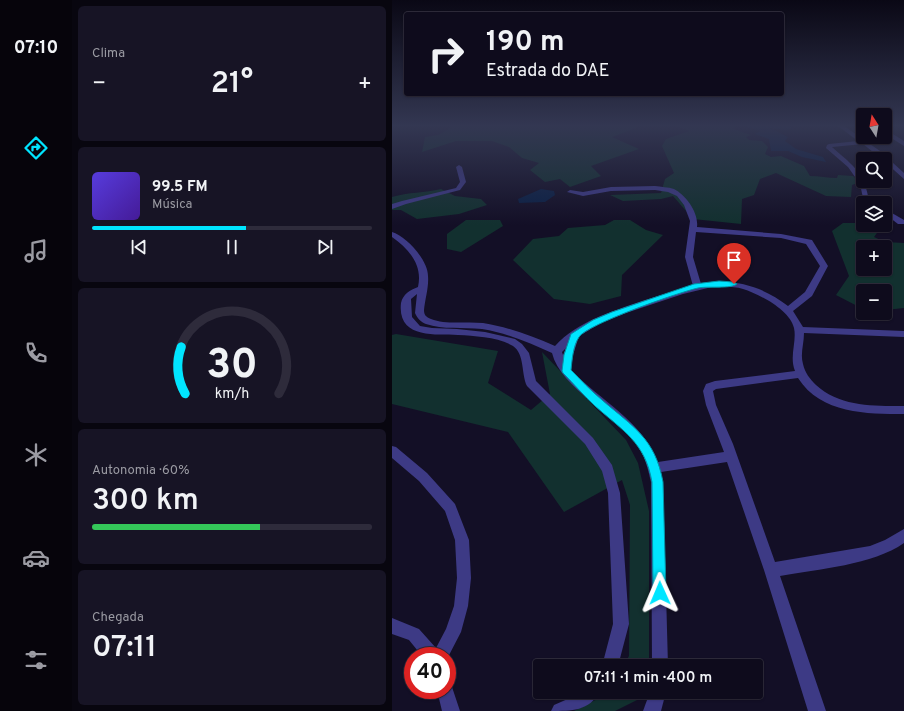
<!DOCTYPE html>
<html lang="pt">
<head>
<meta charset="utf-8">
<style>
	body { margin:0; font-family:Overpass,sans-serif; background:#171425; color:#f1f3f6; height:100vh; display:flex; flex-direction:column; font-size:15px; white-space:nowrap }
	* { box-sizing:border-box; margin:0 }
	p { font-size:13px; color:#9b9ba3 }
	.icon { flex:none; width:22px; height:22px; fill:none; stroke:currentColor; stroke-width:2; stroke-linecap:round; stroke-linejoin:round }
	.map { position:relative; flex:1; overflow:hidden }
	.side { display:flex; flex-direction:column; gap:6px; padding:6px; background:#08060f; width:320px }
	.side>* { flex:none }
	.banner { position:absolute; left:12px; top:12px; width:380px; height:84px; border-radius:4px; box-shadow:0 1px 3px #0004,0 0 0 1px #2e2b3b; background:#0e0b1c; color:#f1f3f6; overflow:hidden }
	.needle { width:26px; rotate:349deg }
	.controls { position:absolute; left:464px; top:108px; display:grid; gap:8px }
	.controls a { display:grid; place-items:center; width:36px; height:36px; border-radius:4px; background:#0e0b1c; box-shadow:0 1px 3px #0004,0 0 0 1px #2e2b3b; font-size:20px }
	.speed { position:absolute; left:12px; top:647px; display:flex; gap:8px; font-size:20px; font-weight:700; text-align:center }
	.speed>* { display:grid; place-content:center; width:52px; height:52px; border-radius:50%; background:#0e0b1c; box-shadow:0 1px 3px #0004,0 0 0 1px #2e2b3b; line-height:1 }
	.speed .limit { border:6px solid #d22; background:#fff; color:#111 }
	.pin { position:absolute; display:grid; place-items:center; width:34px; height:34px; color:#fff; margin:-41px -17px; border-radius:50% 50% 50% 0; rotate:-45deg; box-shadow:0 0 4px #0007 }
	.pin .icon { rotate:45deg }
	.me { position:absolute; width:44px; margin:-22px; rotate:359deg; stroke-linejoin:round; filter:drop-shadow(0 0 3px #0008) }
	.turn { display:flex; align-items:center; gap:14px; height:84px; padding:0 16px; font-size:18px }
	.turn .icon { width:52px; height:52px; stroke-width:2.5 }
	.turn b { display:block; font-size:28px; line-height:34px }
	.big { font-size:30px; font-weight:600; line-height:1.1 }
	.side .tile { flex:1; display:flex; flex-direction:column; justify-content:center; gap:6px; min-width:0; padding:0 14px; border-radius:6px; background:#171425 }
	.side .dial { align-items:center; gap:0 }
	.dial svg { height:104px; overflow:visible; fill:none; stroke:#2e2b3b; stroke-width:7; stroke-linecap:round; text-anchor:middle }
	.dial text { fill:#f1f3f6; stroke:none }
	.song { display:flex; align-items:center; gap:12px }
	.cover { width:48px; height:48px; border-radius:6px; background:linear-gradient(135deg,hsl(250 70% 55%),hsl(260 70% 35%)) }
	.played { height:4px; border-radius:2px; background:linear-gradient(90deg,#00e5ff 55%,#2e2b3b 55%) }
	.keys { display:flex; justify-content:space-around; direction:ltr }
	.heat { display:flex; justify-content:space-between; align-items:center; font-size:22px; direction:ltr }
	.charge { height:6px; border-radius:3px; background:linear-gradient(90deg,#34c759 60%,#2e2b3b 0) }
	.trip { position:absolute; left:141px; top:659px; width:230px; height:40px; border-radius:4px; background:#0e0b1c; box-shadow:0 1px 3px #0004,0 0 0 1px #2e2b3b; font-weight:600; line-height:40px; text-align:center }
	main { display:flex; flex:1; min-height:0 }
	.menu { display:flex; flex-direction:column; width:72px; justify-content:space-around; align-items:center; background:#06040b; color:#9b9ba3 }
	.menu .icon { width:28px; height:28px }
	.menu .on { color:#00e5ff }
	.menu b { font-size:18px; color:#f1f3f6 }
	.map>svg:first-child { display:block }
</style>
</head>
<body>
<main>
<nav class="menu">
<b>07:10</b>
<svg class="icon on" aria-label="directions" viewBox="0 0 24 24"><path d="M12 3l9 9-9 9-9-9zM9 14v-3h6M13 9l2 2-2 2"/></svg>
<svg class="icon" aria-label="music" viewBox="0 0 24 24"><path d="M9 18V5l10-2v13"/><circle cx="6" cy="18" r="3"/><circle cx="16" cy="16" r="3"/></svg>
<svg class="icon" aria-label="phone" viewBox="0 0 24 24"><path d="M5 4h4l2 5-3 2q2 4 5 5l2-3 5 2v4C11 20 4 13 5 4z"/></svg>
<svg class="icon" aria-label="climate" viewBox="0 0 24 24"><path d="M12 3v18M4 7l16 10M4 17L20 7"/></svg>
<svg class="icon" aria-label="car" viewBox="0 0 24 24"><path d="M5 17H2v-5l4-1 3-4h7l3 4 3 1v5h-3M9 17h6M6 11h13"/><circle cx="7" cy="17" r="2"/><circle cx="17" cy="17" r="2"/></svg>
<svg class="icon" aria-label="filters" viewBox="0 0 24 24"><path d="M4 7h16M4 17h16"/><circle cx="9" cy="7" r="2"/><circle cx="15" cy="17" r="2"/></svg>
</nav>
<section class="side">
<div class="tile"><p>Clima</p>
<div class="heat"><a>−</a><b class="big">21°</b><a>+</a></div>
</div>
<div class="tile">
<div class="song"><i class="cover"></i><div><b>99.5 FM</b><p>Música</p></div></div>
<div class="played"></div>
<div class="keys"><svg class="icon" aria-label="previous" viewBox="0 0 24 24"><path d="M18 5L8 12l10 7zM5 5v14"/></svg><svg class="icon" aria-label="pause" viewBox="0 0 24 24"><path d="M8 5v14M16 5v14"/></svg><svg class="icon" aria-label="next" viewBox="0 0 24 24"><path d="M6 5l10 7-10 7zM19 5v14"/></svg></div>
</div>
<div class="tile dial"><svg viewBox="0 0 100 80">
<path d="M14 69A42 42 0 1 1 86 69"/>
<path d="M14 69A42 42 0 0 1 11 33" stroke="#00e5ff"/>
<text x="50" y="56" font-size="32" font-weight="700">30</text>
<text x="50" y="72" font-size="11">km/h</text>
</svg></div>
<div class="tile"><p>Autonomia · 60%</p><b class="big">300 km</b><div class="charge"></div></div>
<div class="tile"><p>Chegada</p><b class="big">07:11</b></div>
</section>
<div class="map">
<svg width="512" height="711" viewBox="0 0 512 711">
	<rect width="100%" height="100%" fill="#130f26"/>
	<!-- green -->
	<g fill="#12302f" fill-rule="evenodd">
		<path d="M58,126H244V128L220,137L247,149L199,166L209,176L178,187L168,179L153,182L138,170L147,163L130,158L117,147L100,141H64L30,152L33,137L46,135L59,128Z"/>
		<path d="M285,126H343L342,129L359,135L354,137L357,140L370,141L376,147L373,154L379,157L389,156L412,166L418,176C427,176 436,178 445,178L446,175L461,176L468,182L460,185L459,197L434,196L384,173L368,179L362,195L350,199L349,224L301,219L281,196L269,199L231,201L218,195L269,193L273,179L282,173L270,146L274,139L297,131Z"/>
		<path d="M49,189L63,196L89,199L95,205L67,214L25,219L9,210H0V197C16,192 33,193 49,189Z"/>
		<path d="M74,220H108L111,226L69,252L55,249V234Z"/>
		<path d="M222,220H238L254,230L271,235L230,275L229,296L198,304L162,299L121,260L141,239L167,236L176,228L213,225Z"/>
		<path d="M451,223H471V225H477L487,230L482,237L493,242L512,243V308L493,310V291H471V309L444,295L457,276L440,231ZM471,247H493V269H471Z"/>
		<path d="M4,334L106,351L96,383L139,410L158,394L150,352L234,440L246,463L257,511V666H231L237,656L238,505L230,480L172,512L116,432L0,404V335Z"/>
		<path d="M215,692H257V694L223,711H182L213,695Z"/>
	</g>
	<!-- water -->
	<g fill="#0a1f44">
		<path d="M353,126H398L399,128L394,130L378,128L396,137L393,141L404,149L431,157L434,162L410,157L396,151H379L377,139L363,134L368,131Z"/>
		<path d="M149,189L162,191L163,195L153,202L127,203L126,199Z"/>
	</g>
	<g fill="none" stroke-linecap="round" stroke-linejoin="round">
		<!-- minor -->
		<g fill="#3d3a85" fill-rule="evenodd">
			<path d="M446,126H452L488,151L512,173V179L493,162V159H490L471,144L440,147C458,163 472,172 476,196L484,203H477L471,198L468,184L456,167L434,148L435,145L437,144L466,141Z"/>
			<path d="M493,129L512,141V146L493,134Z"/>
			<path d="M67,165L70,167L74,182L68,190L14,204L0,209V204L10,201L64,188L68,182L64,167Z"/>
			<path d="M263,186C269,187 276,187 282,189C294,195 307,213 305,227L389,234L420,240L436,266L420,296L401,311L411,327L512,331V337L412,333C412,344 408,354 411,364C413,373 418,379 424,385C448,407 482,406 512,406V414C475,414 429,414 406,378L324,389L321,391L324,405L341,444L383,562L478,546L493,540L512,529V543C481,565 426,569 388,576L434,711H416L372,570L335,462L269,472L271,482L276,666H260L259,482C256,469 253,456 245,445C224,414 169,389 160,353C138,343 115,333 90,329C71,327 51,330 34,324C29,322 25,318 23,313L25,294L19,299L20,317L28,326L40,328L65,329L93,332L123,339L130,344L137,353L144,381L201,438L220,465L228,493L237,624L226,666H210L221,624L216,493L210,471L193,444L135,386C129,374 133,354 121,346C106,337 83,336 66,335C43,334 5,339 9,303C11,294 18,290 26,287C31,265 17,249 0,237V232C14,236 36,260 36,276C37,287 33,299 32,310C32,315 34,317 39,319C54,325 74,321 91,323C116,327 140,336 163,346C186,321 219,312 250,301C267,296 284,290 301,286L293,257L298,221L292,205L285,196L276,192L263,190L219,191L191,196L175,192L178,190L191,192L219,187ZM304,232L389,238L414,244L428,266L413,292L396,306C370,286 342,278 309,284L301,257ZM320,287C331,287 341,286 351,289C367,294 398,310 402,328C405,342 397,356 403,371L323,381L314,384L311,391L314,405L332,452L266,462C250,421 209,401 179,370L181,355L187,336L209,323L234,313L291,294ZM174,348L171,355L170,352Z"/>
			<path d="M493,209L512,220V224H506L493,214Z"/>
			<path d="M0,446L4,447L35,473L63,504L77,540L79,578L76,606L69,632L55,659V656H30L17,640L0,634V618L27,629L44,648L54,629L62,606L65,578L63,540L53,511L27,481L0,458Z"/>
			<path d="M55,683L59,684L68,711H50L45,690H55Z"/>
			<path d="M186,692H207C198,711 179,711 159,711L162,705L178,698Z"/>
			<path d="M258,692H274L269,711H251Z"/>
		</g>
	</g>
	<!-- sky -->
	<linearGradient id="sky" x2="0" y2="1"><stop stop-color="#0a0815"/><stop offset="0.56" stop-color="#333752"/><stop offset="1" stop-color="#333752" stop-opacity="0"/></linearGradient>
	<rect width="512" height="225" fill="url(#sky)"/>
	<!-- route -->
	<path fill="#00e5ff" stroke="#0095a6" d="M327,281L342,282L345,284C340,289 315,286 306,288C288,292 195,324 187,337C181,346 180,360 179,370C189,380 199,391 210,400C241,427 263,438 271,482L274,593L272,597L268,599L263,597L261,593L260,482C253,442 231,431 203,406C192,396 182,384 171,373L170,371L172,355L179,334L201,320L220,312L302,284Z"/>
</svg>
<div class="controls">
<a><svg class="needle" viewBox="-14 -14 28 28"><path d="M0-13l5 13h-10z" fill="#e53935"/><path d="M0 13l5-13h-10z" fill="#9b9ba3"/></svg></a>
<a><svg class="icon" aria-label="search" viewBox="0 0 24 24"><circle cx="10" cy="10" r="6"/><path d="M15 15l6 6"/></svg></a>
<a><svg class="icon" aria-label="layers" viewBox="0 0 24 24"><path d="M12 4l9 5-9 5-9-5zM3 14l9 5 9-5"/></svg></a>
<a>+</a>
<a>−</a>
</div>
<div class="speed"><div class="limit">40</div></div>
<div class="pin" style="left:342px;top:284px;background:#d93025"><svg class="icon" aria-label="arrive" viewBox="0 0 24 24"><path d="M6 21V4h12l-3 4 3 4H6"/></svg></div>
<svg class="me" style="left:268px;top:593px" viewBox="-20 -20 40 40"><path d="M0-17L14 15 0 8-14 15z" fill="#00e5ff" stroke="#fff" stroke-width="4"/></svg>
<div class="trip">07:11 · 1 min · 400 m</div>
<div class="banner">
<div class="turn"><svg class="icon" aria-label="right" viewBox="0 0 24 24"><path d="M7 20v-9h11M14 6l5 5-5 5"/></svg><div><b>190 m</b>Estrada do DAE</div></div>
</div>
</div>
</main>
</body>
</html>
